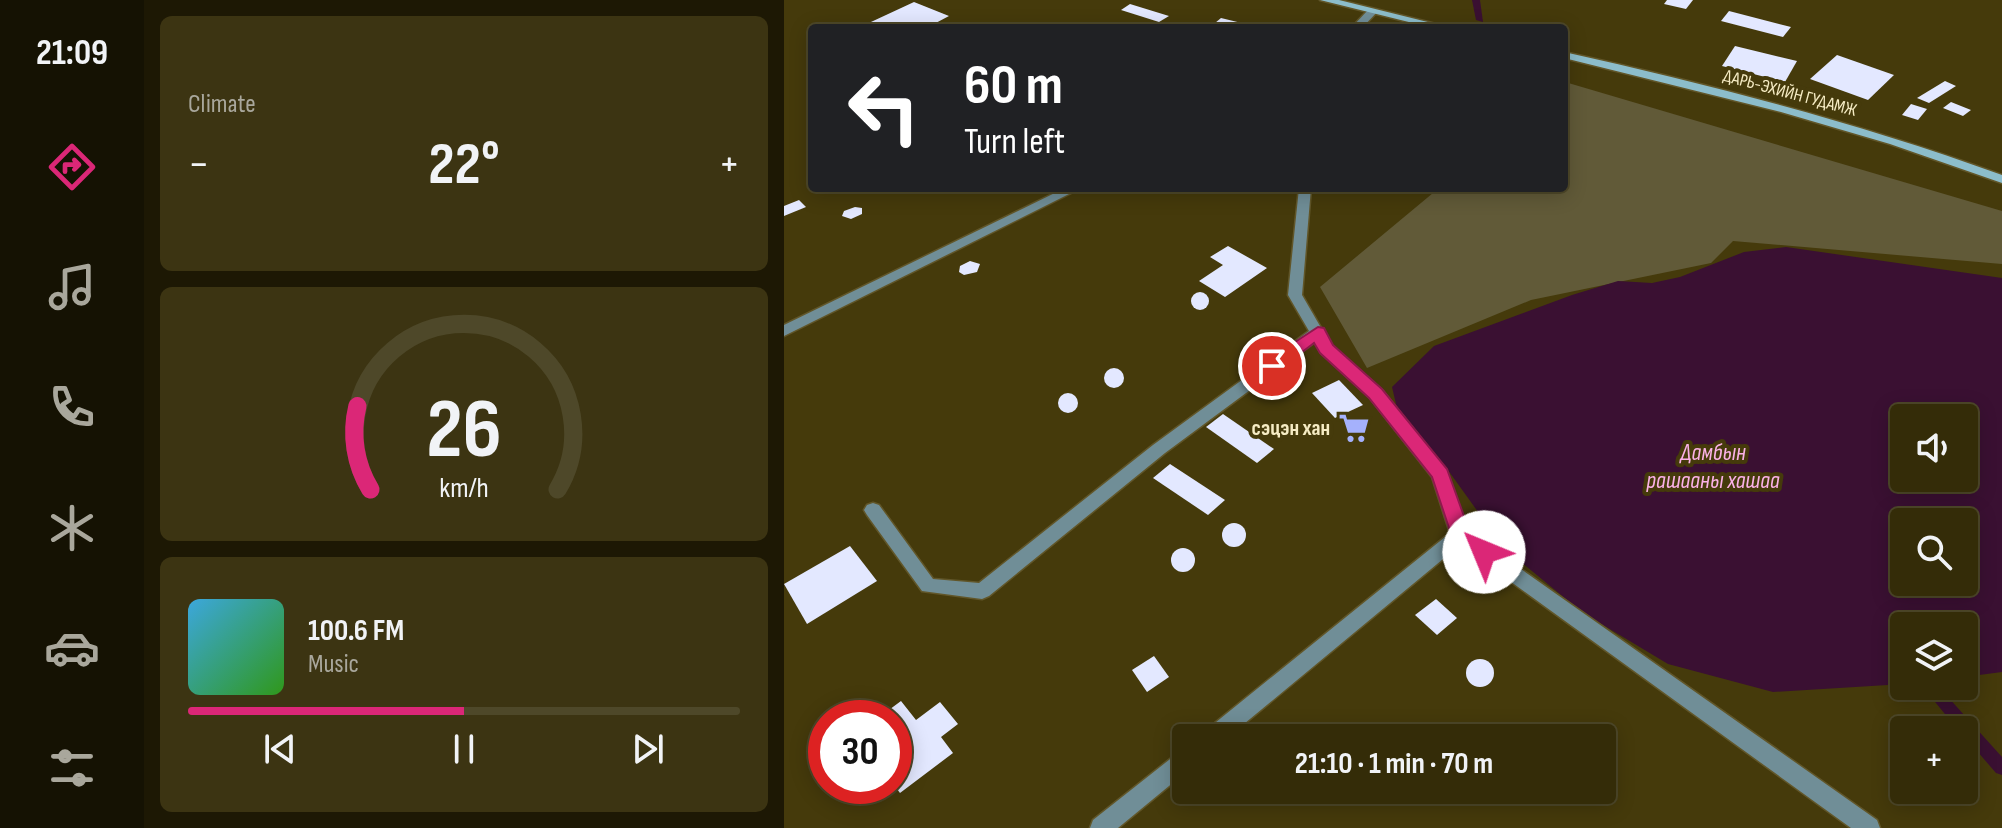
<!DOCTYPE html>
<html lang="en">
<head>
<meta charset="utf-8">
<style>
	body { margin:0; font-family:"Sofia Sans Condensed",sans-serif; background:#3c3412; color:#f1f3f6; height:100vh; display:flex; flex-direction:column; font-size:30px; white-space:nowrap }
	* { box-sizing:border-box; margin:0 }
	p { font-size:26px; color:#a9a79c }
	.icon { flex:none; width:44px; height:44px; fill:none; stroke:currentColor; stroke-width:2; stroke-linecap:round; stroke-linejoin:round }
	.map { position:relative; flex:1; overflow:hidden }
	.panel { display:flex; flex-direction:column; gap:16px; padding:16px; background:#1d1804; width:640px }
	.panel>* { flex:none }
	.top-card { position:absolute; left:24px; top:24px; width:760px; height:168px; border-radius:8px; box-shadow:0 4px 20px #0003,0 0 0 2px #4e4829; background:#202124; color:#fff; overflow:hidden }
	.fabs { position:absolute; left:1106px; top:404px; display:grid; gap:16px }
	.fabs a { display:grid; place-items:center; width:88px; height:88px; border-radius:8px; background:#342c08; box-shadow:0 4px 20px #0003,0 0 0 2px #4e4829; font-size:40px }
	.speed { position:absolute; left:24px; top:700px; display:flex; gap:16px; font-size:40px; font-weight:700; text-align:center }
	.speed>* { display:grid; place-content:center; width:104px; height:104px; border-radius:50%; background:#342c08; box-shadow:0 4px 20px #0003,0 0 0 2px #4e4829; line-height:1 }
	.speed .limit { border:12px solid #d22; background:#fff; color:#111 }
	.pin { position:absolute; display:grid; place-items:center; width:68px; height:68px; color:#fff; margin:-34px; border:4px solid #fff; border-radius:50%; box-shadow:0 2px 8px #0007 }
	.me { position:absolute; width:88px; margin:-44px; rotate:315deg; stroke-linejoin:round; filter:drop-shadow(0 0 6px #0008) }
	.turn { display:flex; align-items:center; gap:28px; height:168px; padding:0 24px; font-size:36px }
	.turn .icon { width:104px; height:104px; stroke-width:2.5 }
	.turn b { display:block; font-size:56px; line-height:68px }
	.big { font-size:60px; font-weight:700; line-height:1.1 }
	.panel .widget { flex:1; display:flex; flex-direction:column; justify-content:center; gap:12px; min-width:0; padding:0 28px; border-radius:12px; background:#3c3412 }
	.panel .dial { align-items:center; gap:0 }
	.dial svg { height:208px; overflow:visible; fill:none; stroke:#4e4829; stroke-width:7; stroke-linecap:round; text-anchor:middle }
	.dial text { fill:#f1f3f6; stroke:none }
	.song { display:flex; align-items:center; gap:24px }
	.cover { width:96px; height:96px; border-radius:12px; background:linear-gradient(135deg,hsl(200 70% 55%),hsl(110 70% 35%)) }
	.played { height:8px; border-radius:4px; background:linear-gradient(90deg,#db2777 50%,#4e4829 50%) }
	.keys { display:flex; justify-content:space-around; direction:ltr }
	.heat { display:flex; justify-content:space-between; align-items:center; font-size:44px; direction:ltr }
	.trip { position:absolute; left:388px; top:724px; width:444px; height:80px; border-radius:8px; background:#342c08; box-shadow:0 4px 20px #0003,0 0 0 2px #4e4829; font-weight:700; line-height:80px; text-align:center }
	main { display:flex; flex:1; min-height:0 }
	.tab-bar { display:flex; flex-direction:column; width:144px; justify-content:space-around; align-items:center; background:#151203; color:#a9a79c }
	.tab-bar .icon { width:56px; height:56px }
	.tab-bar .selected { color:#db2777 }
	.tab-bar b { font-size:36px; color:#f1f3f6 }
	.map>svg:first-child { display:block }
</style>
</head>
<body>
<main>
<nav class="tab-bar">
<b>21:09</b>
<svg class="icon selected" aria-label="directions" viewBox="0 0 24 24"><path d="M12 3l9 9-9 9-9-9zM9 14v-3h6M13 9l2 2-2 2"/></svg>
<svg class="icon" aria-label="music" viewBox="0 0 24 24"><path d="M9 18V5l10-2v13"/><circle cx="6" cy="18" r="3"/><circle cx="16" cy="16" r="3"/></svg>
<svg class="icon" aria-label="phone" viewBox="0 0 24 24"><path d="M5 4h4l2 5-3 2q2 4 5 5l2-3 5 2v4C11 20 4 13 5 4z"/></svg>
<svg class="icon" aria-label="climate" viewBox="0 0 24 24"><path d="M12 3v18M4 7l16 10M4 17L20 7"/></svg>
<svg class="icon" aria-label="car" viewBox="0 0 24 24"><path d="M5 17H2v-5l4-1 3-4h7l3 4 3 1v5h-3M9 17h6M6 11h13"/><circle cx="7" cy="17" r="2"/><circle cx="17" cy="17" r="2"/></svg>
<svg class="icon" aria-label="filters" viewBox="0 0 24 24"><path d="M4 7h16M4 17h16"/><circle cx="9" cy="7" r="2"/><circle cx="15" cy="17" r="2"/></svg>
</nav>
<section class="panel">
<div class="widget"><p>Climate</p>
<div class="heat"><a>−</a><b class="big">22°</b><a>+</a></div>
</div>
<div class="widget dial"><svg viewBox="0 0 100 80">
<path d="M14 69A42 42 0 1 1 86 69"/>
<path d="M14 69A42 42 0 0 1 9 37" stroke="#db2777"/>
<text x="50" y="56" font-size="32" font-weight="700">26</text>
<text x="50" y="72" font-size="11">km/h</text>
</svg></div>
<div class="widget">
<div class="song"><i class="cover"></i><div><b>100.6 FM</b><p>Music</p></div></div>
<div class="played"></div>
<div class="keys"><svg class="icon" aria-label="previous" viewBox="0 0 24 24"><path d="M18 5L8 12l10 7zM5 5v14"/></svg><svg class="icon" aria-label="pause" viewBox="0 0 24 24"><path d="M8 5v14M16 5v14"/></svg><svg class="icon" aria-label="next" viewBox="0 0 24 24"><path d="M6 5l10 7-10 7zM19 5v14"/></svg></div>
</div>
</section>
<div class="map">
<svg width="1218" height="828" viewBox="0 0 1218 828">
	<rect width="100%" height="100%" fill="#453a0b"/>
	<!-- green -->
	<path fill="#615a38" d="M781,82L1218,211V264L949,241L927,263L747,300L583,368L536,287L655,188H780Z"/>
	<!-- water -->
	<path fill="#3a1032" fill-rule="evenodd" d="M1002,247L1218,278V672L1180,677V626H1120V684L989,692L884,664L799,613L720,548L661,466L616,421L608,387L650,346L788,295L834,281L868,283L896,277L960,252ZM1120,418H1180V478H1120ZM1120,522H1180V582H1120Z"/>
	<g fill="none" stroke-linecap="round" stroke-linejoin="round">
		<!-- stream -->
		<g fill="#3a1032" fill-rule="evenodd">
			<path d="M688,0H696L699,22L692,20Z"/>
			<path d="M1138,686H1154L1218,757V775L1212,773L1180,736V730H1174Z"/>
		</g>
	</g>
	<!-- building -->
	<g fill="#e3e8ff">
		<path d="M883,0H909L902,9L880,4Z"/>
		<path d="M130,2L165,16L148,25L156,28H74Z"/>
		<path d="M346,4L385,16L375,22L337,10Z"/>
		<path d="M945,11L1007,27L999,37L937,21Z"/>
		<path d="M437,18L474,27V28H425Z"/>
		<path d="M951,46L1013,61L1001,82L938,66Z"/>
		<path d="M1053,55L1110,75L1084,100L1026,79Z"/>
		<path d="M1161,81L1172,86L1145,103L1133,98Z"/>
		<path d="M1167,102L1187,110L1179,116L1159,108Z"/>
		<path d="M1127,104L1143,109L1134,120L1118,115Z"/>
		<path d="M15,200L22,207L0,216V206Z"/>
		<path d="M71,207L78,208V214L67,219L58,216L60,211Z"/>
		<path d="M444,246L483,268L441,297L415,281L439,265L426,257Z"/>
		<path d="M186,261L196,264L193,272L180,275L175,272L176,266Z"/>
		<circle cx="416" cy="301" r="9"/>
		<circle cx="330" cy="378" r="10"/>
		<path d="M555,380L579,405L551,418L528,393Z"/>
		<circle cx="284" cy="403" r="10"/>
		<path d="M439,414L490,449L473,463L422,427Z"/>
		<path d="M386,464L441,500L424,515L369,478Z"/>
		<circle cx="450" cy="535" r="12"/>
		<path d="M66,546L93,581L23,624L0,584Z"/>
		<circle cx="399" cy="560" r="12"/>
		<path d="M652,599L673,618L653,635L631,615Z"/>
		<path d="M370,656L385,677L363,692L348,670Z"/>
		<circle cx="696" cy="673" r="14"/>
		<path d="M117,701L132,720L156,702L174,724L157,737L169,753L116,793L110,785V718H94Z"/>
	</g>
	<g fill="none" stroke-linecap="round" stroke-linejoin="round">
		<!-- minor casing -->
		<g stroke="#615629" stroke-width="3">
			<g id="minor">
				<path d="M585,9L594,11L578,28H567Z"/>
				<path d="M281,188H297L0,336V325Z"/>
				<path d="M515,188H527L518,295L547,345L598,390L662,470L683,531L1093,820L1096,828H1067L676,545L443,738H418L421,731L666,533L648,477L586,398L537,353L531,342L381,453L205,596L198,599L138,591L83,515L80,510L83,505L89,503L95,505L149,579L195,583L369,445L525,331L504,295Z"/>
				<path d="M402,749V772L334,828H306L309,820L395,752Z"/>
			</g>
		</g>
		<!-- secondary casing -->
		<g stroke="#615629" stroke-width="3">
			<g id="secondary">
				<path d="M536,0H555L668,28H649Z"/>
				<path d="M780,52C928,85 1075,123 1218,175V183L1106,144L997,112L780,58Z"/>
			</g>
		</g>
		<!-- minor -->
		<use href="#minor" fill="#708e97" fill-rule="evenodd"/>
		<!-- secondary -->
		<use href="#secondary" fill="#8cbdcb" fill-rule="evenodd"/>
	</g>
	<!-- route -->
	<path fill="#db2777" stroke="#8e194d" stroke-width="2" d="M534,327L540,328L549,345L598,389L663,469L685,530L710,552L707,557H693L669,540L648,477L585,398L536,353L530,343L495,370H482V361Z"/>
	<!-- icons -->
	<defs>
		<g id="supermarket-bare" transform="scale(2.4)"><path d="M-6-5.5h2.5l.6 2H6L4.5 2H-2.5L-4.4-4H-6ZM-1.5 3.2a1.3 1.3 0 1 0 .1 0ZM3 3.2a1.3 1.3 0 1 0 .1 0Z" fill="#a5b1fc" stroke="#453a0b" stroke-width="2.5" paint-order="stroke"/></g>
	</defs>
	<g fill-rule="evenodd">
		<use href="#supermarket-bare" x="570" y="428"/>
	</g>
	<g text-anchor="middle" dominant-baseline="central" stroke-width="8" stroke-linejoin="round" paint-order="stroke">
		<!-- far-street labels -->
		<g font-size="18" fill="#f6ecc4" stroke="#453a0b">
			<text transform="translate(1006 93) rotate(15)">ДАРЬ-ЭХИЙН ГУДАМЖ</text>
		</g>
		<!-- poi labels -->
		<g font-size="22" font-weight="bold" fill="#f6ecc4" stroke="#453a0b" text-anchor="end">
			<text x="546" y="428">сэцэн хан</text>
		</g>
		<!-- water labels -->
		<g font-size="24" font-style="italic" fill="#fbb1e7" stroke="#453a0b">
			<text x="929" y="452">Дамбын<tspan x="929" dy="28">рашааны хашаа</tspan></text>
		</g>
	</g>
</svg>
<div class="fabs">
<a><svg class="icon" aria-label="sound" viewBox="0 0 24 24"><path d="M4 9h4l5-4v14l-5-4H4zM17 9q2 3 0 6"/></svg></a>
<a><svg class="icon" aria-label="search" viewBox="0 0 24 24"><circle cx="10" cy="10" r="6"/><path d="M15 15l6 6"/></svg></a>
<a><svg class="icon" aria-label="layers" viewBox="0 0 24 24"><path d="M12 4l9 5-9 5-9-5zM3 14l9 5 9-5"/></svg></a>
<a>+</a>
</div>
<div class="speed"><div class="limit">30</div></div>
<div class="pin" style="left:488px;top:366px;background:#d93025"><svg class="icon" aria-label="arrive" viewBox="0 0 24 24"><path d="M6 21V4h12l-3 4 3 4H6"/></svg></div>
<svg class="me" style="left:700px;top:552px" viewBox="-20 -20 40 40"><circle r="19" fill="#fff"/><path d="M0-13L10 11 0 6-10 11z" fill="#db2777"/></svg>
<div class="trip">21:10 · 1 min · 70 m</div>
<div class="top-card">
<div class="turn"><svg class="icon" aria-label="left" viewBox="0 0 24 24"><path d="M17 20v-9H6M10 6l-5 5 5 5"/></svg><div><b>60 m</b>Turn left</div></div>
</div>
</div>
</main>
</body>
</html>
